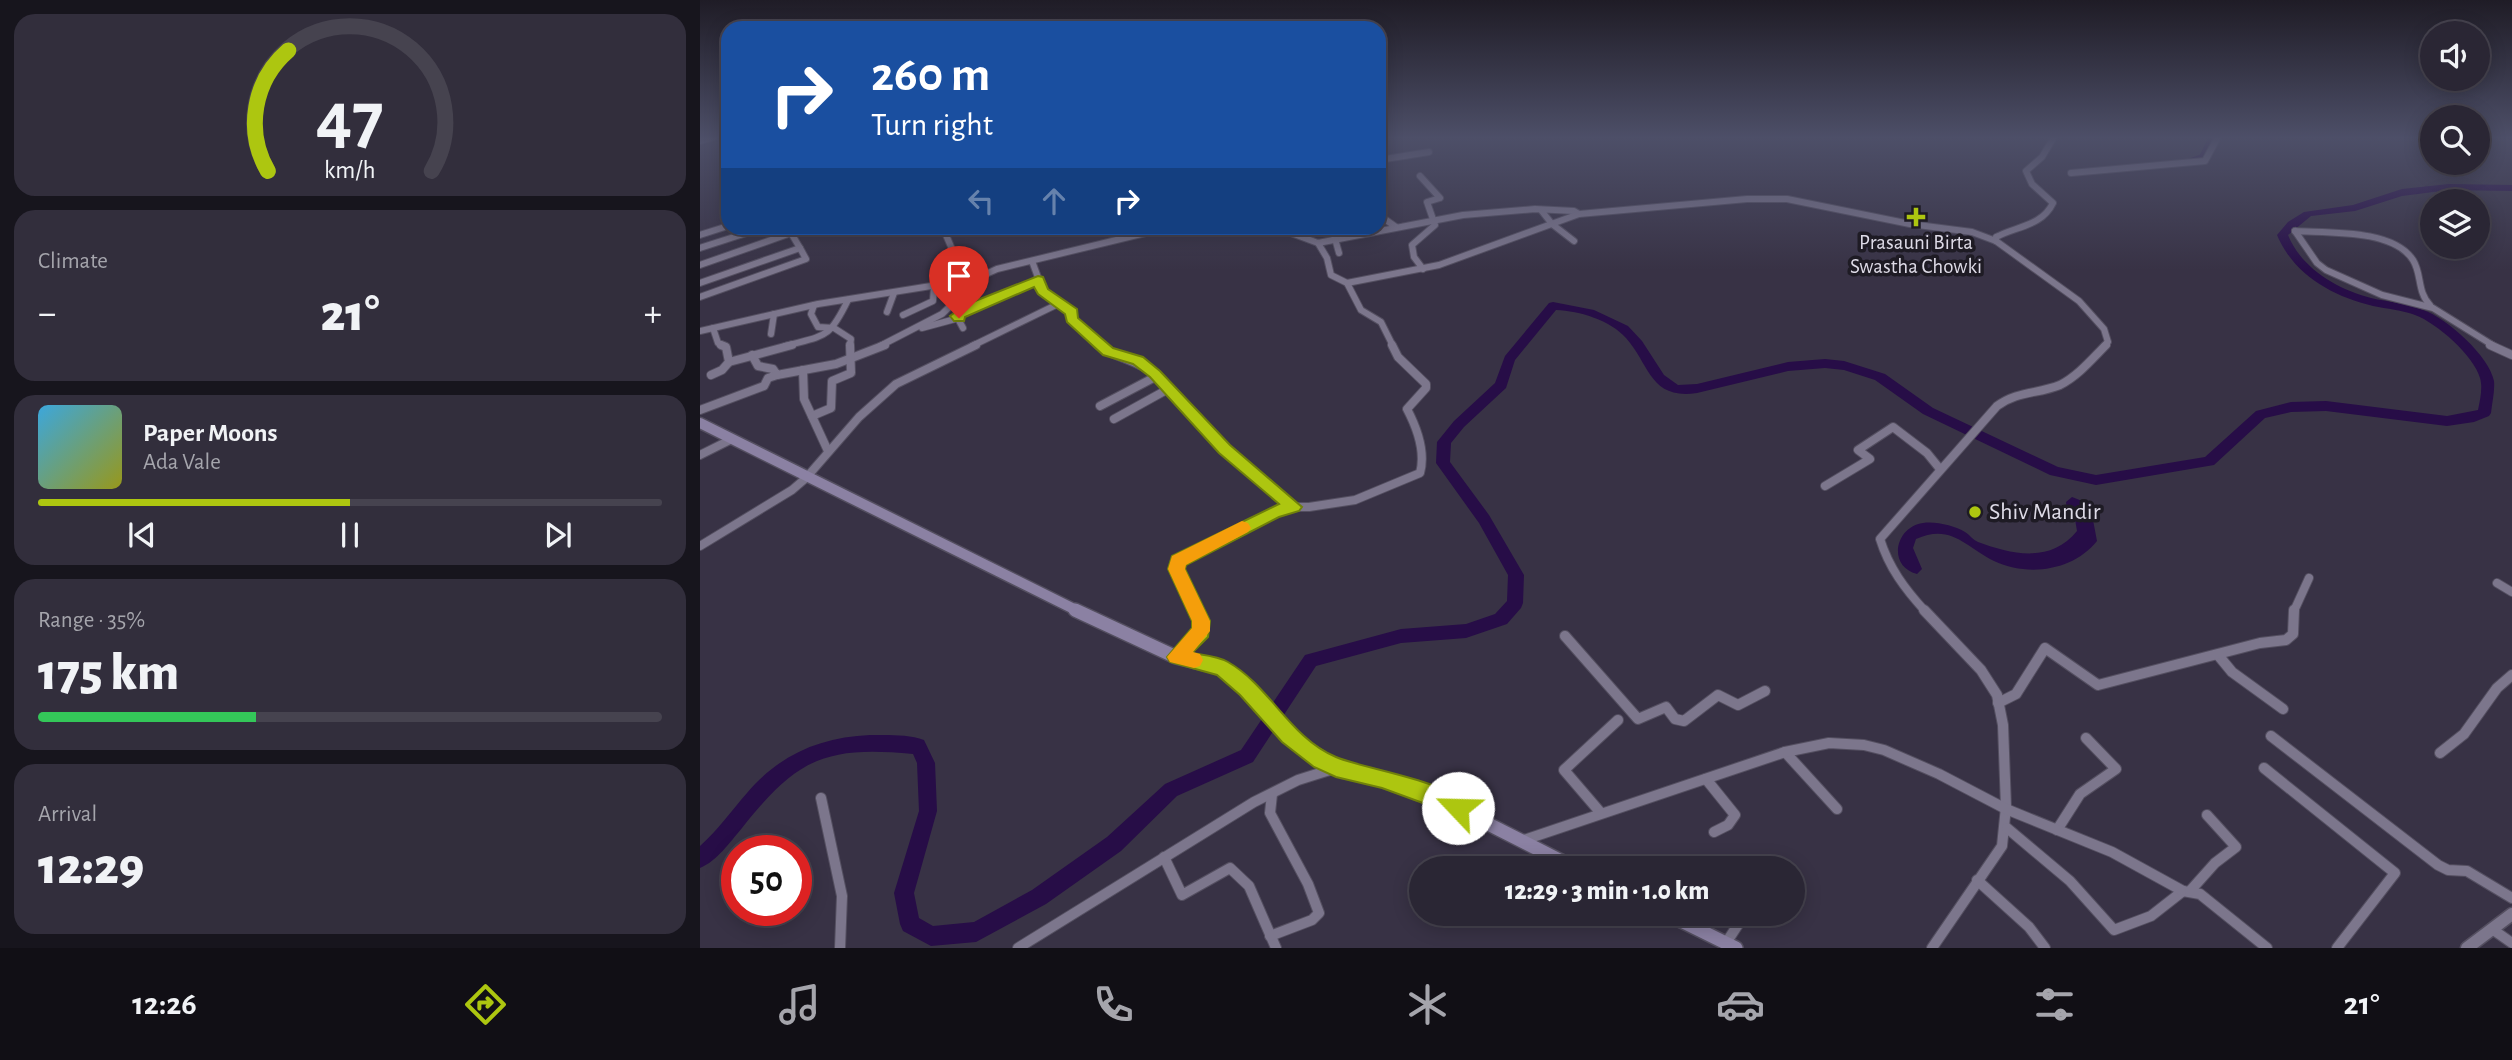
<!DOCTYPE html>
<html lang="en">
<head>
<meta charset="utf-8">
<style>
	body { margin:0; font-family:"Alegreya Sans",sans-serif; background:#322e3c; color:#f1f3f6; height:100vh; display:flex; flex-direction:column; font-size:26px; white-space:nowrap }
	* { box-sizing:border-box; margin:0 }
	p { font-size:23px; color:#a5a5ac }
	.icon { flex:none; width:38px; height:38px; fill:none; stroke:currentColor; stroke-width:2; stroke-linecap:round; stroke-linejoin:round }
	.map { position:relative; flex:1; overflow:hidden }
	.panel { display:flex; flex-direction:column; gap:14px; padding:14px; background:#17151d; width:700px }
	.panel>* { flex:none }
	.hud { position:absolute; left:21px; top:21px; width:665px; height:214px; border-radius:21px; box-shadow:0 4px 18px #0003,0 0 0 2px #46434f; background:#1a4fa0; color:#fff; overflow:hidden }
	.tools { position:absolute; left:1720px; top:21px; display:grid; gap:14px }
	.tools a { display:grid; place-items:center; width:70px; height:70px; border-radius:50%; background:#2a2634; box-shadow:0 4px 18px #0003,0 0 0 2px #46434f; font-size:35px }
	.speed { position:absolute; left:21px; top:835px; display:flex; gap:14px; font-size:35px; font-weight:700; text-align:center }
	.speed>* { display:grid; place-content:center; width:91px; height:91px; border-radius:50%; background:#2a2634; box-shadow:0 4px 18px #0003,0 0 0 2px #46434f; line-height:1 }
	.speed .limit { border:10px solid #d22; background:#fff; color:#111 }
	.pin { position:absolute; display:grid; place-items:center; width:60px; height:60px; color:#fff; margin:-72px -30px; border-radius:50% 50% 50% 0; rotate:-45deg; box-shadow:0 0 7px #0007 }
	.pin .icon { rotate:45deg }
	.me { position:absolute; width:77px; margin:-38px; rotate:294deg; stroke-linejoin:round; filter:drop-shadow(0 0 5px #0008) }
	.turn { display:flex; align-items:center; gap:24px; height:147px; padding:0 35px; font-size:32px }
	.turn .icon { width:91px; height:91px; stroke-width:2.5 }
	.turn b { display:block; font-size:49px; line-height:60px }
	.lanes { display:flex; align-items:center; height:66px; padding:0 35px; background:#0003; justify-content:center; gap:35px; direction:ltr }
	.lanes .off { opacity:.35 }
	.big { font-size:52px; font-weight:800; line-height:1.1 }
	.panel .card { flex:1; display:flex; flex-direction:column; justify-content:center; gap:10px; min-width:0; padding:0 24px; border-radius:21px; background:#322e3c }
	.panel .dial { align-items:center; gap:0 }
	.dial svg { height:182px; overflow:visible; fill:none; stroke:#46434f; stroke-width:7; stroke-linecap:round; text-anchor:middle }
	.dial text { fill:#f1f3f6; stroke:none }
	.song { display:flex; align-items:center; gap:21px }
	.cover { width:84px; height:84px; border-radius:10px; background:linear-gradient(135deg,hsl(200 70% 55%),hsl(60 70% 35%)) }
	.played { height:7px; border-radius:4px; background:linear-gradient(90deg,#adc610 50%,#46434f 50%) }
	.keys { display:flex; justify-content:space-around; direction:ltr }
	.heat { display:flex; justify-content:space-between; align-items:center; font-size:38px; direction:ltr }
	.charge { height:10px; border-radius:5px; background:linear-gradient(90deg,#34c759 35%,#46434f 0) }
	.trip { position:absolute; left:709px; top:856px; width:396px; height:70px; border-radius:35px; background:#2a2634; box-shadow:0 4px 18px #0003,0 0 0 2px #46434f; font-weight:800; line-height:70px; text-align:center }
	.dock { display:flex; height:112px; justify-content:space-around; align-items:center; background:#110f15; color:#a5a5ac }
	.dock .icon { width:49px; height:49px }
	.dock .current { color:#adc610 }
	.dock b { font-size:32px; color:#f1f3f6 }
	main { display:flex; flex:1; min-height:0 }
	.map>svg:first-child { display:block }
</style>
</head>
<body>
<main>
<section class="panel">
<div class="card dial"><svg viewBox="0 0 100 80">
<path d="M14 69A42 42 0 1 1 86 69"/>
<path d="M14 69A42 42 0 0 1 23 16" stroke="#adc610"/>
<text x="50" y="56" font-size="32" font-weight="700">47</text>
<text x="50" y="72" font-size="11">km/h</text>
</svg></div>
<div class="card"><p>Climate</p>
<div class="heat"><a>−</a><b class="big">21°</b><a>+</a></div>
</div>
<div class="card">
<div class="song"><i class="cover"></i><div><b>Paper Moons</b><p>Ada Vale</p></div></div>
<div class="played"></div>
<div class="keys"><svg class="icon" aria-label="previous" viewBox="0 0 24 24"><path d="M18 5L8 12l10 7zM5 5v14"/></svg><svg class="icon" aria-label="pause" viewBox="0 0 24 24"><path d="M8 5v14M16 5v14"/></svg><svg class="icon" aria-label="next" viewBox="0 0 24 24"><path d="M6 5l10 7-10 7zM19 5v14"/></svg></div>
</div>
<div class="card"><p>Range · 35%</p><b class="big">175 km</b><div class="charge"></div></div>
<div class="card"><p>Arrival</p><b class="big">12:29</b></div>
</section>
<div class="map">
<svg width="1812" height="948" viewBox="0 0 1812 948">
	<rect width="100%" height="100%" fill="#383245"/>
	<!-- water -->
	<path fill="#270d47" d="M1372,497L1390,504L1397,541C1373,571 1328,577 1294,561C1266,547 1251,523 1216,539L1213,548L1222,569L1217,574C1187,566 1195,527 1223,523C1236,521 1255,526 1265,532C1270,535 1273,540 1278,542C1313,555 1351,563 1377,531L1375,519L1367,511L1366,502Z"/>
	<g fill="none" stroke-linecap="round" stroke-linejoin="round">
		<!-- canal -->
		<path stroke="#270d47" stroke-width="6" d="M1491,161L1502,157L1512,137"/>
		<!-- river -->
		<path fill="#270d47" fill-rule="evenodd" d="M1749,184L1812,185V191L1749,190L1702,196L1655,211L1611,216L1588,235C1602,269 1637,289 1671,298C1688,302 1707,303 1723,310C1747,318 1789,356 1794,381C1795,391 1792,403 1791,413L1789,416L1774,422L1747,426L1626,411L1591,412L1565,418L1514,465L1396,485L1350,475L1223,414L1175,380L1144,370L1125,368L1088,371L997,393C950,400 950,365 926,338C910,320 880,311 856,310L815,360L806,388L764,427L751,443L750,462L789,515L824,575L823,603L821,608L807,624L766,638L701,643L616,666L553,762L477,796L421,851L346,904L276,942L231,946L203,931L200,924L194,893L219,811L217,763L213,754C124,745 96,760 42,828C30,842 17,861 0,868V846C18,830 31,811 47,793C79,755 120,737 170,735C187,735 208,734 224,740L235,763L237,811L214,893L219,918L233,926L274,922L332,890L407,837L465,784L541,750L605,655L701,629L766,624L795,614L807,601L808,575L779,523L736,463L737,442L754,421L795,383L805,356L849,303L853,302L894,310L928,326L942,341L964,375L978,385L997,384L1088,362L1125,359L1144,361L1185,374L1233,408L1358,467L1396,475L1505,457L1556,411L1591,402L1626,401L1747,416L1778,410C1780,400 1783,388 1780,378C1774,356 1737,323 1715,315C1702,310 1687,309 1673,306C1632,296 1594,275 1577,235L1588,222L1604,212L1653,205L1702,189Z"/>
		<!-- minor-far2 casing -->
		<g stroke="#544f60" stroke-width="8">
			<g id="minor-far2">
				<path d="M0,141L14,137"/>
				<path d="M679,160L729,152"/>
				<path d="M1371,173L1505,161L1518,137"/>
				<path d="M720,176L740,198L727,202L735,225L712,245L714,257L723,269"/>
				<path d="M841,210L852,224L874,241"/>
				<path d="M679,215L696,227"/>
				<path d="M553,228L591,233L618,243L763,215L835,209L874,211L879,214L1047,199H1087L1210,224L1272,232L1296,241L1379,301L1404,329L1408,342L1404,346"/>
				<path d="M632,228L639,253"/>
				<path d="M1595,231L1617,263L1626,270L1682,295L1733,308L1794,346"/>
				<path d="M1595,231C1629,233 1693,229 1713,260C1722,274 1717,292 1730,305"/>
				<path d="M0,235L28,226"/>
				<path d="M1296,241V237C1317,226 1342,226 1353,203L1332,184L1326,171L1342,157L1354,137"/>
				<path d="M618,243L627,258L631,275L647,283L661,310L681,322L693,346"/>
				<path d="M0,248L62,228"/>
				<path d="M332,261L343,291L372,312V319L400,346"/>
				<path d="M0,265L91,233"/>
				<path d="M0,283L100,248L88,228"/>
				<path d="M647,283L739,265L879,214"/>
				<path d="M0,297L106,259L100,248"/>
				<path d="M114,305L111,314L118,327L134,328L151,339L150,346"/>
				<path d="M187,312L194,293"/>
				<path d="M203,315L233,301L234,287"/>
				<path d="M256,315L263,328"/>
				<path d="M257,316L339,280"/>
				<path d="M13,328L18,343L25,346"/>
				<path d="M222,328L259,318"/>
				<path d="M0,331L118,304L275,279L297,269L466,228"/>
				<path d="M71,334L74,314"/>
				<path d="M85,346C126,335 129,339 148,300"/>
				<path d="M180,346L242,314L263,294L261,270L243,228"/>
				<path d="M272,346L358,304"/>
			</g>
		</g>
		<!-- minor-far1 casing -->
		<g stroke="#544f60" stroke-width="10">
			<g id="minor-far1">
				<path d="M398,345C415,358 437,360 455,374L547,470L593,507"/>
				<path d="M1790,345L1812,355"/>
				<path d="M52,355L58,366L73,369L77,375L136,364L185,345"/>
				<path d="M29,362L92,345"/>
				<path d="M103,370L104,399L128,451"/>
				<path d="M11,375L22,370L29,362L26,347L21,345"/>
				<path d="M400,406L457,376"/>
				<path d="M0,410L64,386L68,378L77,375"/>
				<path d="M112,416L131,408L132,381L151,373L150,345"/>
				<path d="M414,419L470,388"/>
				<path d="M0,455L32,439"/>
				<path d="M1125,486L1170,459L1158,450L1193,427L1227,453L1240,469"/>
				<path d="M0,546L92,490L106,478L159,417L196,384L276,345"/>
				<path d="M1797,583L1812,592"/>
				<path d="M496,611L476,569L478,561L584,507H609L655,500L720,473C726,451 717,428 707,409L726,388V384L698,357L692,345"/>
				<path d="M1225,611C1205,589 1189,568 1180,539L1297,406C1317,391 1338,394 1360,385C1378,376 1392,359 1406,345"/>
				<path d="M1594,611L1609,578"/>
			</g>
		</g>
		<!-- minor casing -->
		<g stroke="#544f60" stroke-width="12">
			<g id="minor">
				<path d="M1224,610L1281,670L1297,695L1303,725L1306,807L1302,846L1232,948"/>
				<path d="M865,636L938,719L966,707L975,719L984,721L1018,695L1038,705L1065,691"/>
				<path d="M1518,655L1532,672L1583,709"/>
				<path d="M476,657L501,631V621L495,610"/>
				<path d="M1298,703L1316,694L1345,648L1398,685L1560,643L1586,640L1593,634L1594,610"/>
				<path d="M1571,736L1738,865L1748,870L1767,871L1812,898"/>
				<path d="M1085,752L1137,809"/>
				<path d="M1740,753L1764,734L1797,688L1812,675"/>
				<path d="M1564,768L1695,873L1637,948"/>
				<path d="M1006,779L1035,815L1028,825L1014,832"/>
				<path d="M121,798L142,896L140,948"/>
				<path d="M900,812L864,770L918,720"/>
				<path d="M1307,828L1370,881L1414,930L1451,916L1483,891"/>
				<path d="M1357,830L1380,794L1416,769L1386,738"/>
				<path d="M821,841L1085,752L1129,743L1164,745L1184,750L1239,774L1306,809L1412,852L1483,891L1500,894L1567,948"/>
				<path d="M464,857L482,895L530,868L549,886L576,948"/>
				<path d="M1004,865L1007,868"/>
				<path d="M1277,880L1329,927L1345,948"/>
				<path d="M1490,891L1515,863L1536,847L1507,815"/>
				<path d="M1792,929L1812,943"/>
				<path d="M570,936L612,920L619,913L608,884L570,813L572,794"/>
				<path d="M1026,943L1045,914"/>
				<path d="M318,948L554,802L598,780L636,768"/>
			</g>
		</g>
		<!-- tertiary casing -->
		<g stroke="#544f60" stroke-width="15">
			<path id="tertiary" d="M1767,948L1812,914"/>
		</g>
		<!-- secondary-far1 casing -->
		<g stroke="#544f60" stroke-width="13">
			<path id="secondary-far1" d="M0,423L378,611"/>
		</g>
		<!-- secondary casing -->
		<g stroke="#544f60" stroke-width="16">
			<g id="secondary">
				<path d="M375,610L476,657L522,668L547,689L589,736L636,768L682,779L737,798L875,868"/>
				<path d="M967,914L1036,948"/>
			</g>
		</g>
		<!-- minor-far2 -->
		<use href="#minor-far2" stroke="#7c768c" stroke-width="6"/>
		<!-- minor-far1 -->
		<use href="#minor-far1" stroke="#7c768c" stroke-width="8"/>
		<!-- minor -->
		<use href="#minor" stroke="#7c768c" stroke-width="10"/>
		<!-- tertiary -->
		<use href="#tertiary" stroke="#7c768c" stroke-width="12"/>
		<!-- secondary-far1 -->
		<use href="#secondary-far1" stroke="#8b81a3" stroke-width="10"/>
		<!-- secondary -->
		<use href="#secondary" stroke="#8b81a3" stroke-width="13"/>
	</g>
	<!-- sky -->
	<linearGradient id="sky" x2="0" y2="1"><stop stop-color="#1f1c26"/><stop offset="0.51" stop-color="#4d4f68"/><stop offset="1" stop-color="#4d4f68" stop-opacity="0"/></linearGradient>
	<rect width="1812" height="270" fill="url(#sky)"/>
	<!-- route -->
	<path fill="#adc610" stroke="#70810a" stroke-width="2" d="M338,276L343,277L348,289L377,309L378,318L413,348L443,357L460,371L530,445L602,507L599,511L579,517L486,565L485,569L510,621L508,637L492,653C503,655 518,656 528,662C570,686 590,738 636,757C663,769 757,782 768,808L765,815L758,818L731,806L682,788L636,777L614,767L582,742L540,695L517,675L470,662L467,657L492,628V621L468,569L472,556L579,504L519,453L450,377L433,364L403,355L367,322L365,314L338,294L334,287L265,317L264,321H254L250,316L265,305Z"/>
	<!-- slow -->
	<path fill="#f59e0b" d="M542,521L548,523L551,528L548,532L486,565L485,569L510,621V631L493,652L500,654L503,660L500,666L494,668L470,662L467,657L492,628V621L468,569L472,556Z"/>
	<!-- markers -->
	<g fill="#adc610" stroke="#1e1b24" stroke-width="2.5">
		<path d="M1212.5 206.5h7v7h7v7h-7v7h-7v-7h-7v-7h7z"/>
		<circle cx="1275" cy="512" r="7"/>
	</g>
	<g text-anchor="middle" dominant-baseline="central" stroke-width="7" stroke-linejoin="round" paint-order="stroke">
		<!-- far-poi labels -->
		<g font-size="21" fill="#dedbe7" stroke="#1e1b24">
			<text x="1216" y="242">Prasauni Birta<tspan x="1216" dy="24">Swastha Chowki</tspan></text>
		</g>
		<!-- poi labels -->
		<g font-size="24" fill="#dedbe7" stroke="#1e1b24" text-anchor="start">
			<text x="1289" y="512">Shiv Mandir</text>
		</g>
	</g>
</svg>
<div class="tools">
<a><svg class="icon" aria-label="sound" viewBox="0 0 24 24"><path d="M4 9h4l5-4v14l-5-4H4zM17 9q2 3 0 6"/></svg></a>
<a><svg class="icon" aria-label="search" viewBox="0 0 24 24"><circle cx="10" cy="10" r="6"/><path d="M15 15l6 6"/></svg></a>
<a><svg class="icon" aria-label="layers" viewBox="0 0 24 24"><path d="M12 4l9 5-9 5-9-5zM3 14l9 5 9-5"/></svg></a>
</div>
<div class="speed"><div class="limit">50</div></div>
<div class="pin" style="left:259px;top:318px;background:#d93025"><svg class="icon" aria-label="arrive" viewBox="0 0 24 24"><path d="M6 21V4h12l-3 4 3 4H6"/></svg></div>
<svg class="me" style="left:758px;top:808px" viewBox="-20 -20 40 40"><circle r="19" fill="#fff"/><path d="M0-13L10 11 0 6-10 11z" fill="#adc610"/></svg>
<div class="trip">12:29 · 3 min · 1.0 km</div>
<div class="hud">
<div class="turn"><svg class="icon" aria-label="right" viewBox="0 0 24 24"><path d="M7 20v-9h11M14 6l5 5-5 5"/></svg><div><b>260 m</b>Turn right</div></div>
<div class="lanes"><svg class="icon off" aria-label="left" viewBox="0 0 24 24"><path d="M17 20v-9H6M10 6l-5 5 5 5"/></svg><svg class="icon off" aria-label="ahead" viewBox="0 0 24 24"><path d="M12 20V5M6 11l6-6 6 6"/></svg><svg class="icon" aria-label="right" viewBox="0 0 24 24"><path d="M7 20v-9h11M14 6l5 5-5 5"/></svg></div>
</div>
</div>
</main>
<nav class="dock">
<b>12:26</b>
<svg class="icon current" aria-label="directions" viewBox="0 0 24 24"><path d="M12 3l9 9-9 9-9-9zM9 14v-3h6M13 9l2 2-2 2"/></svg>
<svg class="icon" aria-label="music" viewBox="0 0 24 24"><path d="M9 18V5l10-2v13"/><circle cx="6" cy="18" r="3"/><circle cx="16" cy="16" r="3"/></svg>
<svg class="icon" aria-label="phone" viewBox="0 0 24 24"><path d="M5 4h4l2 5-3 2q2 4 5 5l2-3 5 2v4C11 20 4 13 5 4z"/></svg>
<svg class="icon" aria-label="climate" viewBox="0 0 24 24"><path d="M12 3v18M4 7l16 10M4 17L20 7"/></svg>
<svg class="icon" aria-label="car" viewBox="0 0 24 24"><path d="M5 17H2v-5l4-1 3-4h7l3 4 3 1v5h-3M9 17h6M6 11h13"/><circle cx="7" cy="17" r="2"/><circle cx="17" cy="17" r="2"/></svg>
<svg class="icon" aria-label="filters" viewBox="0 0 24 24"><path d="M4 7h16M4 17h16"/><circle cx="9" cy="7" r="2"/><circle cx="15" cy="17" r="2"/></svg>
<b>21°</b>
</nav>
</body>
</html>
